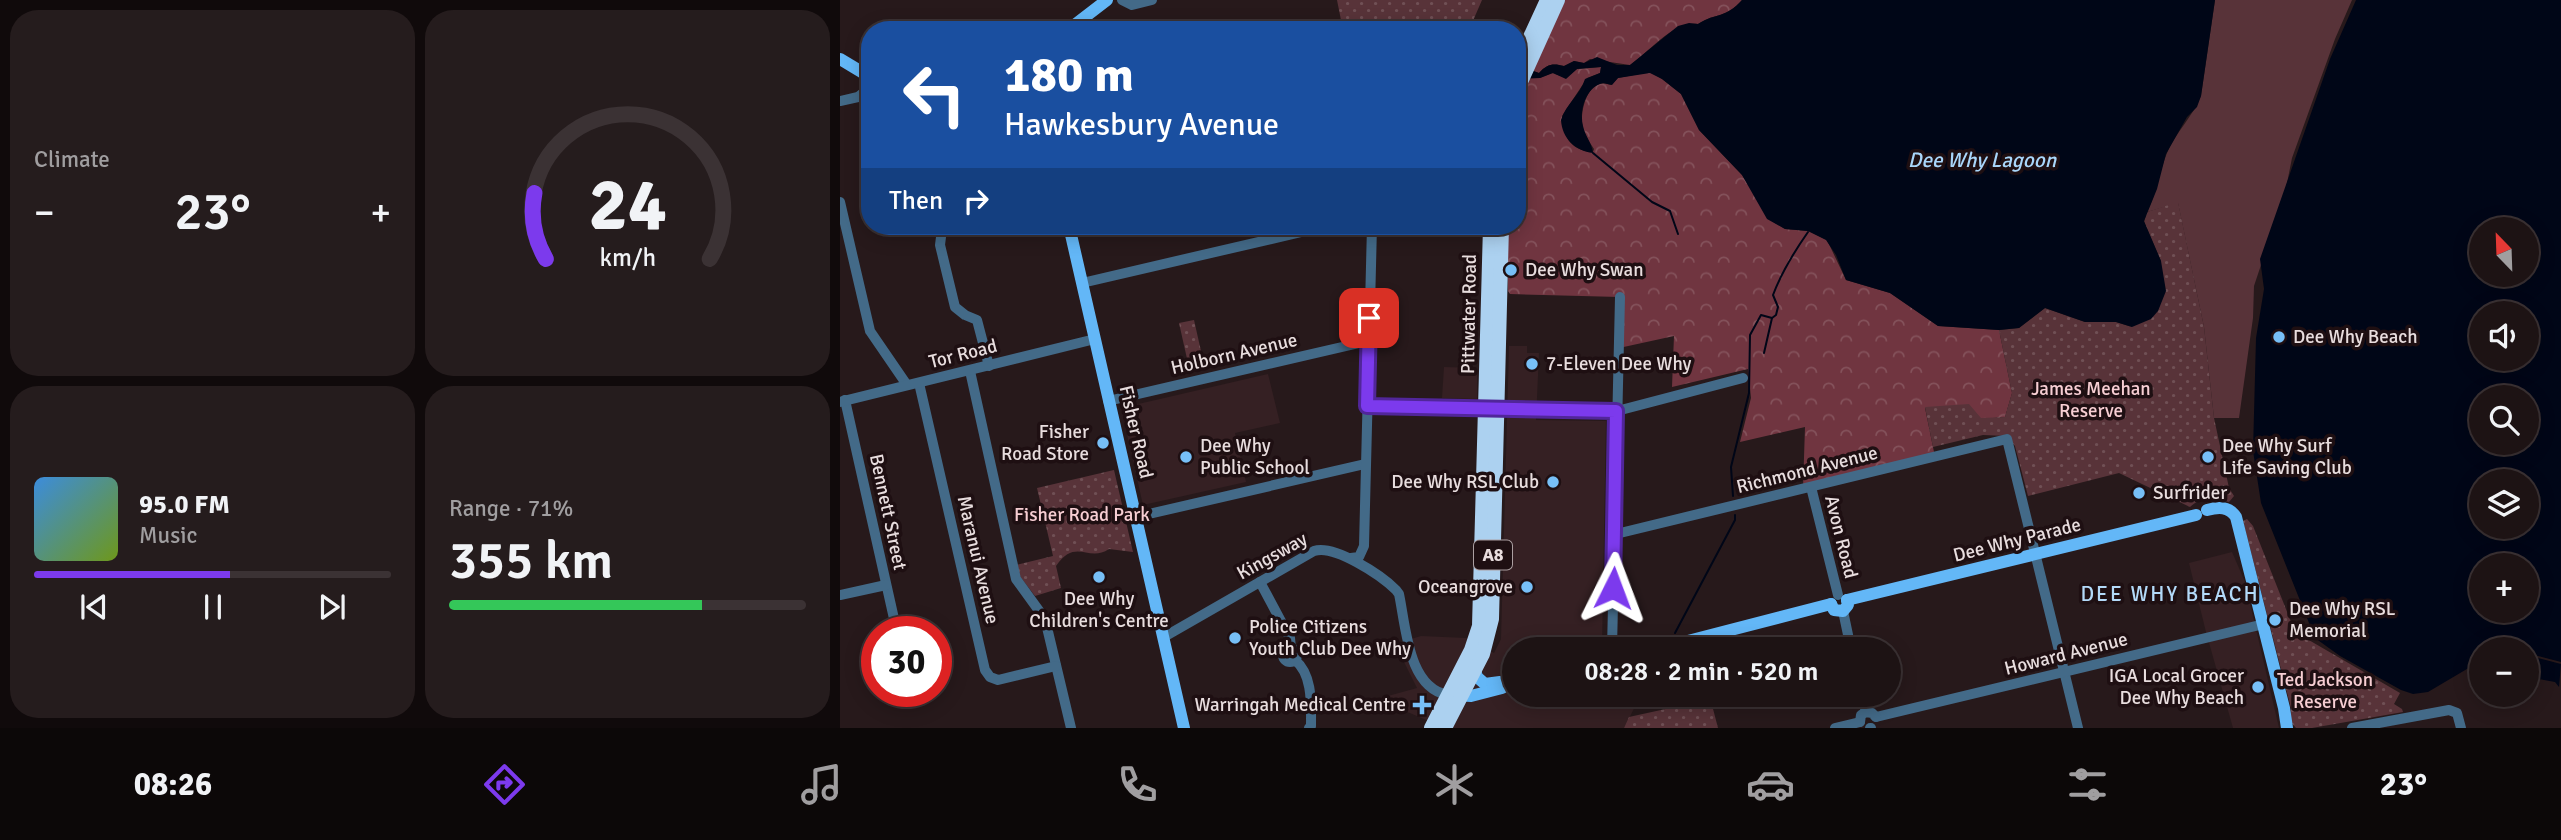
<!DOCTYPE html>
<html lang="en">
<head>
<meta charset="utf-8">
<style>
	body { margin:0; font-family:Signika,sans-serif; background:#251c1d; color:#f1f3f6; height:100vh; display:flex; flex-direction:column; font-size:26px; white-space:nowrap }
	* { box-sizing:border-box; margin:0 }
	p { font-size:23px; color:#a09ea0 }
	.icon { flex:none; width:38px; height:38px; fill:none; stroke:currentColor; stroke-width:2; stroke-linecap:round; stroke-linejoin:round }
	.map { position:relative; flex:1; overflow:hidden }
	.details { display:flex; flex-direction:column; gap:10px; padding:10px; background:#100a0b; width:840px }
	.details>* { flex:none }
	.hud { position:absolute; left:21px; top:21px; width:665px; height:214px; border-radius:28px; box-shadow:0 4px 18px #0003,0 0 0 2px #3b3234; background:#1a4fa0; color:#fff; overflow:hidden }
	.needle { width:46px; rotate:337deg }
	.controls { position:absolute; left:1629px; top:217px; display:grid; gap:14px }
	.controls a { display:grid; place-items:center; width:70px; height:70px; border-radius:50%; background:#1d1314; box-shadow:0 4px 18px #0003,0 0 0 2px #3b3234; font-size:35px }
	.speed { position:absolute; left:21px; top:616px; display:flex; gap:14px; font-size:35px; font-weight:700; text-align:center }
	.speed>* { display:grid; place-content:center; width:91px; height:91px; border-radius:50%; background:#1d1314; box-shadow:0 4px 18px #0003,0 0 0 2px #3b3234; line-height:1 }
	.speed .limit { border:10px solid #d22; background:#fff; color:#111 }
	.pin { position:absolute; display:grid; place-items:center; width:60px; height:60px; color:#fff; margin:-30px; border-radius:14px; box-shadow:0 4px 10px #0006 }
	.me { position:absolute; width:77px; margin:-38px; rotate:3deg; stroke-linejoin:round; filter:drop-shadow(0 0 5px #0008) }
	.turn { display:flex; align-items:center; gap:24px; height:147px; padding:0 28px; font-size:32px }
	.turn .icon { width:91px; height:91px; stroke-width:2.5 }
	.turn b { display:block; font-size:49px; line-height:60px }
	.then { display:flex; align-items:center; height:66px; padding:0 28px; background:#0003; gap:14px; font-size:26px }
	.big { font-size:52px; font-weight:600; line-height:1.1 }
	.details .tile { flex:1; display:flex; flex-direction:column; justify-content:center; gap:10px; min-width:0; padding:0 24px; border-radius:28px; background:#251c1d }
	.details .dial { align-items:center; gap:0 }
	.dial svg { height:182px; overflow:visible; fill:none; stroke:#3b3234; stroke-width:7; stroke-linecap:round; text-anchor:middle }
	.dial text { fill:#f1f3f6; stroke:none }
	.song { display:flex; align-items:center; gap:21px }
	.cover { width:84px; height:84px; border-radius:10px; background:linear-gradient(135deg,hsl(210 70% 55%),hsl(80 70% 35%)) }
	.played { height:7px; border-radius:4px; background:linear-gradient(90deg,#7c3aed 55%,#3b3234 55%) }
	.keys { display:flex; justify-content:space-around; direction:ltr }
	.heat { display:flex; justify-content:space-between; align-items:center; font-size:38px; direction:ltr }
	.charge { height:10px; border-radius:5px; background:linear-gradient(90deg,#34c759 71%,#3b3234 0) }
	.details .tiles { flex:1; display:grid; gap:10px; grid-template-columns:repeat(2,1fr) }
	.trip { position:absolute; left:662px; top:637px; width:399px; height:70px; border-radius:35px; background:#1d1314; box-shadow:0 4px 18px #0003,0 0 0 2px #3b3234; font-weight:600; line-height:70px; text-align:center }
	.menu { display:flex; height:112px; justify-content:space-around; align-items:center; background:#0c0808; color:#a09ea0 }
	.menu .icon { width:49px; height:49px }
	.menu .active { color:#7c3aed }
	.menu b { font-size:32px; color:#f1f3f6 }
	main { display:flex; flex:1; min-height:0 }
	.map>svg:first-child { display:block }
</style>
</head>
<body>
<main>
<section class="details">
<div class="tiles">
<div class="tile"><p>Climate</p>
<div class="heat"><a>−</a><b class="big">23°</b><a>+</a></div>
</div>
<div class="tile dial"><svg viewBox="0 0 100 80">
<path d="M14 69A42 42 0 1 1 86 69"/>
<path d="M14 69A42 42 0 0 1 9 40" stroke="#7c3aed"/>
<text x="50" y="56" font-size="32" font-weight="700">24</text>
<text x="50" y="72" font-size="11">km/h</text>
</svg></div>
<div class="tile">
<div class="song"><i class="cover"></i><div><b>95.0 FM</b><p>Music</p></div></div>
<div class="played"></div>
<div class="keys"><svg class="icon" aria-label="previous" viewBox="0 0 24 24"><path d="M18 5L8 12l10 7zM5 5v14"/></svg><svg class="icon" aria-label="pause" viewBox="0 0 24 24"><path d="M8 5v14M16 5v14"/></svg><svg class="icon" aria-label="next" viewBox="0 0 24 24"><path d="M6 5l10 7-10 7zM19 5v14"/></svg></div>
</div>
<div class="tile"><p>Range · 71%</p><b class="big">355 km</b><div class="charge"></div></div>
</div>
</section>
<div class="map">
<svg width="1721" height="728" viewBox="0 0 1721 728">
	<defs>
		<pattern id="forest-crowns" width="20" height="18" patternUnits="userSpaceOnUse" patternTransform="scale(1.75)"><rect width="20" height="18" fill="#703540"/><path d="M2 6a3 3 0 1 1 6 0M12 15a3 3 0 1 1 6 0" fill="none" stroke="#84525b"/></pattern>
		<pattern id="park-dots" width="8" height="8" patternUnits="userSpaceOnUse" patternTransform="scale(1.75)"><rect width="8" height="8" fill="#583339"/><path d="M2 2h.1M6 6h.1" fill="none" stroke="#705055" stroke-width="1.8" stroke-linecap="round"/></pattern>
	</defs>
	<rect width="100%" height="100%" fill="#27191b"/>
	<!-- built -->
	<g fill="#352023">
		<path d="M669,346H687V353H699L696,420L766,421L762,649H674V695H801L784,728H605L537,699L577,688L562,658L558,643L581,636L626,638L654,653L661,639Z"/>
		<path d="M604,367L637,368V399L602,398Z"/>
		<path d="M428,374L440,423L395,433L406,482L303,505L281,408Z"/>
		<path d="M1392,552L1405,582L1439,728H1393L1366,632L1349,563Z"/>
	</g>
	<!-- grass -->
	<path fill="#583339" d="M1375,0H1512L1495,39L1452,158L1445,193L1414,286L1413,318L1399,418H1374L1364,327L1338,203L1307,212C1317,193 1319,172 1327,153C1336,132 1353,116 1361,96Z"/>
	<!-- forest -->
	<g fill="url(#forest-crowns)">
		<path d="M725,0H902C885,19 877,12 858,24C834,20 809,52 790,65L750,59L744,63L734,61L724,66C713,63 707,64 699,73L693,71Z"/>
		<path d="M761,67L760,73L747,78L722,116C724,137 729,150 753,152L754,149C749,141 743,133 742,123C741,107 749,76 771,85L778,78L810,72L822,79L841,94L859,130L902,175L932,221L945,229L968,231L987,240L1006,280L1050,293L1098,326L1159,330L1172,393L1165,417L1141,419L1085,408L1095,457L963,489L965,427L900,442L911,398L908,369L832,387L834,336L779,348L780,297L670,294L668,291V226H677V110L690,78H700L712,73L726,78L737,69Z"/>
	</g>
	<!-- park -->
	<g fill="url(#park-dots)">
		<path d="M497,0H642L632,23L636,30H503Z"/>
		<path d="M1338,202L1364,327L1374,418L1389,488L1394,496L1389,502C1376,498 1359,497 1350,507L1279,473L1188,496L1175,446L1167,436L1143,435L1093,447L1085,407L1129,404L1141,418L1165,417L1172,393L1159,330L1179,328L1205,308L1245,322H1276L1292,327L1321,261L1304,222L1307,212Z"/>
		<path d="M354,320L365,369L350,372L339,323Z"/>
		<path d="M274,470L293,552L269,549C248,563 236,537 216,566L221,588L195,596L179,575L176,565L213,556L197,488Z"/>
		<path d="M1407,519L1413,526L1455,632L1560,693L1554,704L1562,709L1563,712L1472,728H1456L1450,721L1451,708L1403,521Z"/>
		<path d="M862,695H880L872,705L878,728H784L789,717L862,701Z"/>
	</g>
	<!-- water -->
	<g fill="#000617" fill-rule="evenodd">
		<path d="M902,0H1375L1361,96L1357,107L1347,117L1326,154L1317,189L1304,221L1321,261L1326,291L1318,311L1311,319L1292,327L1276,322H1245L1205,308L1179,328L1159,330L1098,326L1050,293L1006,280L996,255L986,240L968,231L945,229L927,219L902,175L859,130L841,94L822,79L810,73L778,78L772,85L763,83C746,87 739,110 743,126C745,136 752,143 753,153C735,151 722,138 721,120C726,104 740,95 745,79L760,73L761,67L737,69L726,79L713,73L700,78L677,79V73L691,70L699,73C707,64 713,63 724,66L734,61L744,63L757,57L777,65H790L838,26L849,23L858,24C877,12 885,19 902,0Z"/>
		<path d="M1516,0H1721V662L1687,653V649L1662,647L1661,649H1642L1641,668L1632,666L1588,692L1573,694L1561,690L1500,656L1475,638L1421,503L1413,451L1416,338L1424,289L1420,259L1490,59ZM1642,229H1687V275H1642ZM1642,313H1687V359H1642ZM1642,397H1687V443H1642ZM1642,481H1687V527H1642ZM1642,565H1687V611H1642Z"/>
		<path d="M1687,655L1721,664L1719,687L1715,682L1687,677Z"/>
	</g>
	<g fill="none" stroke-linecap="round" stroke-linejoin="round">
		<!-- stream -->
		<g stroke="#000617" stroke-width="2">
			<path d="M753,153L812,202L830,211L838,234"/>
			<path d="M924,353L932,318"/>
			<path d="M893,496L891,467L909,393L910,335L921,315L932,318L936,315L938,307L933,295C942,271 954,252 968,232"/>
			<path d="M835,633L895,520V515"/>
		</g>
		<!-- minor -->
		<g stroke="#436a88" stroke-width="10">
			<path d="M282,0L292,5L312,0"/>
			<path d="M0,101L18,97L30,87"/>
			<path d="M0,202L30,331L67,385"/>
			<path d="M101,237L100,245L115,307L125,315L137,320L149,366"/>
			<path d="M242,283L487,226"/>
			<path d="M130,371L176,579L205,619L231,728"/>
			<path d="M79,383L145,670L150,677L158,680L216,666"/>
			<path d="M5,400L57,632"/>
			<path d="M268,401L528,341"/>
			<path d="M0,402L255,339"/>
			<path d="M527,406L777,411L903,378"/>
			<path d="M971,487L998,595"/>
			<path d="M296,517L525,464"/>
			<path d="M776,534L1167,439L1238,728"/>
			<path d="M511,558L519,557L524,546L532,226"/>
			<path d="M420,582L450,638L451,648"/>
			<path d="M0,595L46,585"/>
			<path d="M1003,611L1011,649"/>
			<path d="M324,637L474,551C494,544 541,575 556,590L559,594C566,627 568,688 608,695"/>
			<circle cx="450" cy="655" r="7"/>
			<path d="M772,649L780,297"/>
			<path d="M455,660C473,675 471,704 471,726L469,728"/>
			<path d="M1022,695L1026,712"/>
			<path d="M1036,717L1424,624"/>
			<path d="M1020,722L1021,715L1026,712L1032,713L1036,717"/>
			<path d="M995,728L1020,722"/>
			<path d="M1030,728H1031"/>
			<path d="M1512,728L1609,710L1617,713L1621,728"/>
		</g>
		<!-- major -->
		<g stroke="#63b7f7" stroke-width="12">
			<path d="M228,30L267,0"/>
			<path d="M0,59L30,77"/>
			<path d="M229,226L344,728"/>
			<path d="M1367,510C1378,507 1389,506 1396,517L1444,708L1447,728"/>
			<path d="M1007,600L1356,515"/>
			<path d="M991,604L994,610L1003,611L1008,605L1007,600"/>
			<path d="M817,649L991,604"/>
			<path d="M635,670L637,677L645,684L660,682"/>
			<path d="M614,695L631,696L662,688L674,682"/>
		</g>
		<!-- highway -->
		<g stroke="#acd1f0" stroke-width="14">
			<path d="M677,65L707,0"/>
			<path d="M677,91L718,0"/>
			<path d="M591,728L631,650L639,626L650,226"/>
			<path d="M605,728L643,654L652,619L662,226"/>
		</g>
	</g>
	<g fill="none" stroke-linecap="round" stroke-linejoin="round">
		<!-- route casing -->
		<g stroke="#51269a" stroke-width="18">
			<path id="route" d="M529,318L527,406L776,411L773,588"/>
		</g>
		<!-- route -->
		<use href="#route" stroke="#7c3aed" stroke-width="12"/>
	</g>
	<!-- markers -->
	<g fill="#77bff7" stroke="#1e0f12" stroke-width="2.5">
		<circle cx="671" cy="270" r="7"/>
		<circle cx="1439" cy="337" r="7"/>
		<circle cx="692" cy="364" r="7"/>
		<circle cx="263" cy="443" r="7"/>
		<circle cx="346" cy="457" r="7"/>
		<circle cx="1368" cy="457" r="7"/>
		<circle cx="713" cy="482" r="7"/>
		<circle cx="1299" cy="493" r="7"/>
		<circle cx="259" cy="577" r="7"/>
		<circle cx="687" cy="587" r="7"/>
		<circle cx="1435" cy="620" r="7"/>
		<circle cx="395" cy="638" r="7"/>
		<circle cx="1418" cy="687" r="7"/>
		<path d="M578.5 694.5h7v7h7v7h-7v7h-7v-7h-7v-7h7z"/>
	</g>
	<g text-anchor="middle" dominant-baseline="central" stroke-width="7" stroke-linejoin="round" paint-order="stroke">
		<!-- shield labels -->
		<rect fill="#1e0f12" stroke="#ab9fa1" stroke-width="2" x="634" y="540.5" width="38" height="29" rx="5"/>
		<g font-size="18" font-weight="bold" fill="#e8ddde">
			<text x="653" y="555">A8</text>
		</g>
		<!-- poi labels -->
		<g font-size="19" fill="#e8ddde" stroke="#1e0f12" text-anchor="start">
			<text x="685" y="270">Dee Why Swan</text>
			<text x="1453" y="337">Dee Why Beach</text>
			<text x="706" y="364">7-Eleven Dee Why</text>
			<text x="249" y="432" text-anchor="end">Fisher<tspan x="249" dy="22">Road Store</tspan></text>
			<text x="360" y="446">Dee Why<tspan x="360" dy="22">Public School</tspan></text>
			<text x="1382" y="446">Dee Why Surf<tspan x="1382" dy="22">Life Saving Club</tspan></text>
			<text x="699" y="482" text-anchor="end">Dee Why RSL Club</text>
			<text x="1313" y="493">Surfrider</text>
			<text x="673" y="587" text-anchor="end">Oceangrove</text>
			<text x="259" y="599" text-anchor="middle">Dee Why<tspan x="259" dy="22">Children's Centre</tspan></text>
			<text x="1449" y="609">Dee Why RSL<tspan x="1449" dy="22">Memorial</tspan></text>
			<text x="409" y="627">Police Citizens<tspan x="409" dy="22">Youth Club Dee Why</tspan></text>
			<text x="1404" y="676" text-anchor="end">IGA Local Grocer<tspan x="1404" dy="22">Dee Why Beach</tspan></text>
			<text x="566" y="705" text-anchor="end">Warringah Medical Centre</text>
		</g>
		<!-- street labels -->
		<g font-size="19" fill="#e8ddde" stroke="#1e0f12">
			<text transform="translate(629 314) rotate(-89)">Pittwater Road</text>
			<text transform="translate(123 354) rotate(-14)">Tor Road</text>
			<text transform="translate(394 354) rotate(-13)">Holborn Avenue</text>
			<text transform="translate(296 432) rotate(77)">Fisher Road</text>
			<text transform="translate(967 470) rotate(-14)">Richmond Avenue</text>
			<text transform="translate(48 512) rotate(78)">Bennett Street</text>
			<text transform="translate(1001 537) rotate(76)">Avon Road</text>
			<text transform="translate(1177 540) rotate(-14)">Dee Why Parade</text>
			<text transform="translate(432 556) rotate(-29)">Kingsway</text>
			<text transform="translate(138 560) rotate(77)">Maranui Avenue</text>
			<text transform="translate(1226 654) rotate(-14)">Howard Avenue</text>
		</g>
		<!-- park labels -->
		<g font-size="19" fill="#f7ced3" stroke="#1e0f12">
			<text x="1251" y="389">James Meehan<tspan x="1251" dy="22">Reserve</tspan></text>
			<text x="242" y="515">Fisher Road Park</text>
			<text x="1485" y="680">Ted Jackson<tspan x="1485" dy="22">Reserve</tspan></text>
		</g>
		<!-- water labels -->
		<g font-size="21" font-style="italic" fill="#a9d6fa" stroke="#1e0f12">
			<text x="1142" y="160">Dee Why Lagoon</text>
		</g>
		<!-- neighbourhood labels -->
		<g font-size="21" letter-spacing="2" fill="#b3daf9" stroke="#1e0f12">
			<text x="1330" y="594">DEE WHY BEACH</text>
		</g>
	</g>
</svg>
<div class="controls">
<a><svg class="needle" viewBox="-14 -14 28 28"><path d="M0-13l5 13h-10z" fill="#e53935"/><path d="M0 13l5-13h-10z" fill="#a09ea0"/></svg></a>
<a><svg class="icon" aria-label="sound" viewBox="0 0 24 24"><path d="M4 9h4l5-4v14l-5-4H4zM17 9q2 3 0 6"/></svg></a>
<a><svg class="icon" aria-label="search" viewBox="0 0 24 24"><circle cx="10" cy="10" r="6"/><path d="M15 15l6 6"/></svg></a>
<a><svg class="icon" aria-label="layers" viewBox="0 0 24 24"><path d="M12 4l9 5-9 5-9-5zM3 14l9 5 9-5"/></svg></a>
<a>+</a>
<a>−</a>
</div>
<div class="speed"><div class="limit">30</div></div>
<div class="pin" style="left:529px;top:318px;background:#d93025"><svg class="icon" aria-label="arrive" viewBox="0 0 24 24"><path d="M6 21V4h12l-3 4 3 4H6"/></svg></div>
<svg class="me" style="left:773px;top:588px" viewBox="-20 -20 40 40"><path d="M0-17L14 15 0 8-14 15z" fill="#7c3aed" stroke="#fff" stroke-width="4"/></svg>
<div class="trip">08:28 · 2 min · 520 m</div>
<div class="hud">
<div class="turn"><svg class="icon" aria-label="left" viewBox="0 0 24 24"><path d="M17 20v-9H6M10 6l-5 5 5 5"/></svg><div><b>180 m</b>Hawkesbury Avenue</div></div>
<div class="then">Then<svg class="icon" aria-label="right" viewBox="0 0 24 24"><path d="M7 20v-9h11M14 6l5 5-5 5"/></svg></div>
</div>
</div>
</main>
<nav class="menu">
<b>08:26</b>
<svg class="icon active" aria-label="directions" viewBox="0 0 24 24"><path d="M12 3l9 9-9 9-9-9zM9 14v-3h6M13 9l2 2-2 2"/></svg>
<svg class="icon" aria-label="music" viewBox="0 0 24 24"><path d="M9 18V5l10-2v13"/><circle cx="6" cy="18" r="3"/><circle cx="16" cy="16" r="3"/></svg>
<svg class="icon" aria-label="phone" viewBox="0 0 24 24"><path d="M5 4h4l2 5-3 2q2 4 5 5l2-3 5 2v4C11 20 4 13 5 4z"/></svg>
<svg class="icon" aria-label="climate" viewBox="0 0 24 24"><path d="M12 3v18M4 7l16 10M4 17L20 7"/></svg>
<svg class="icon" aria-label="car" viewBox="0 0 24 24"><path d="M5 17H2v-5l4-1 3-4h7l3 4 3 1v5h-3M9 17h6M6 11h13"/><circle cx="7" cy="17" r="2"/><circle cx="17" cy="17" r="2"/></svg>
<svg class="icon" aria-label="filters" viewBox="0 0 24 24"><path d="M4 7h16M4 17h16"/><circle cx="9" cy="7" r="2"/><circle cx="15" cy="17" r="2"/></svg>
<b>23°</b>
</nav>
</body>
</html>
